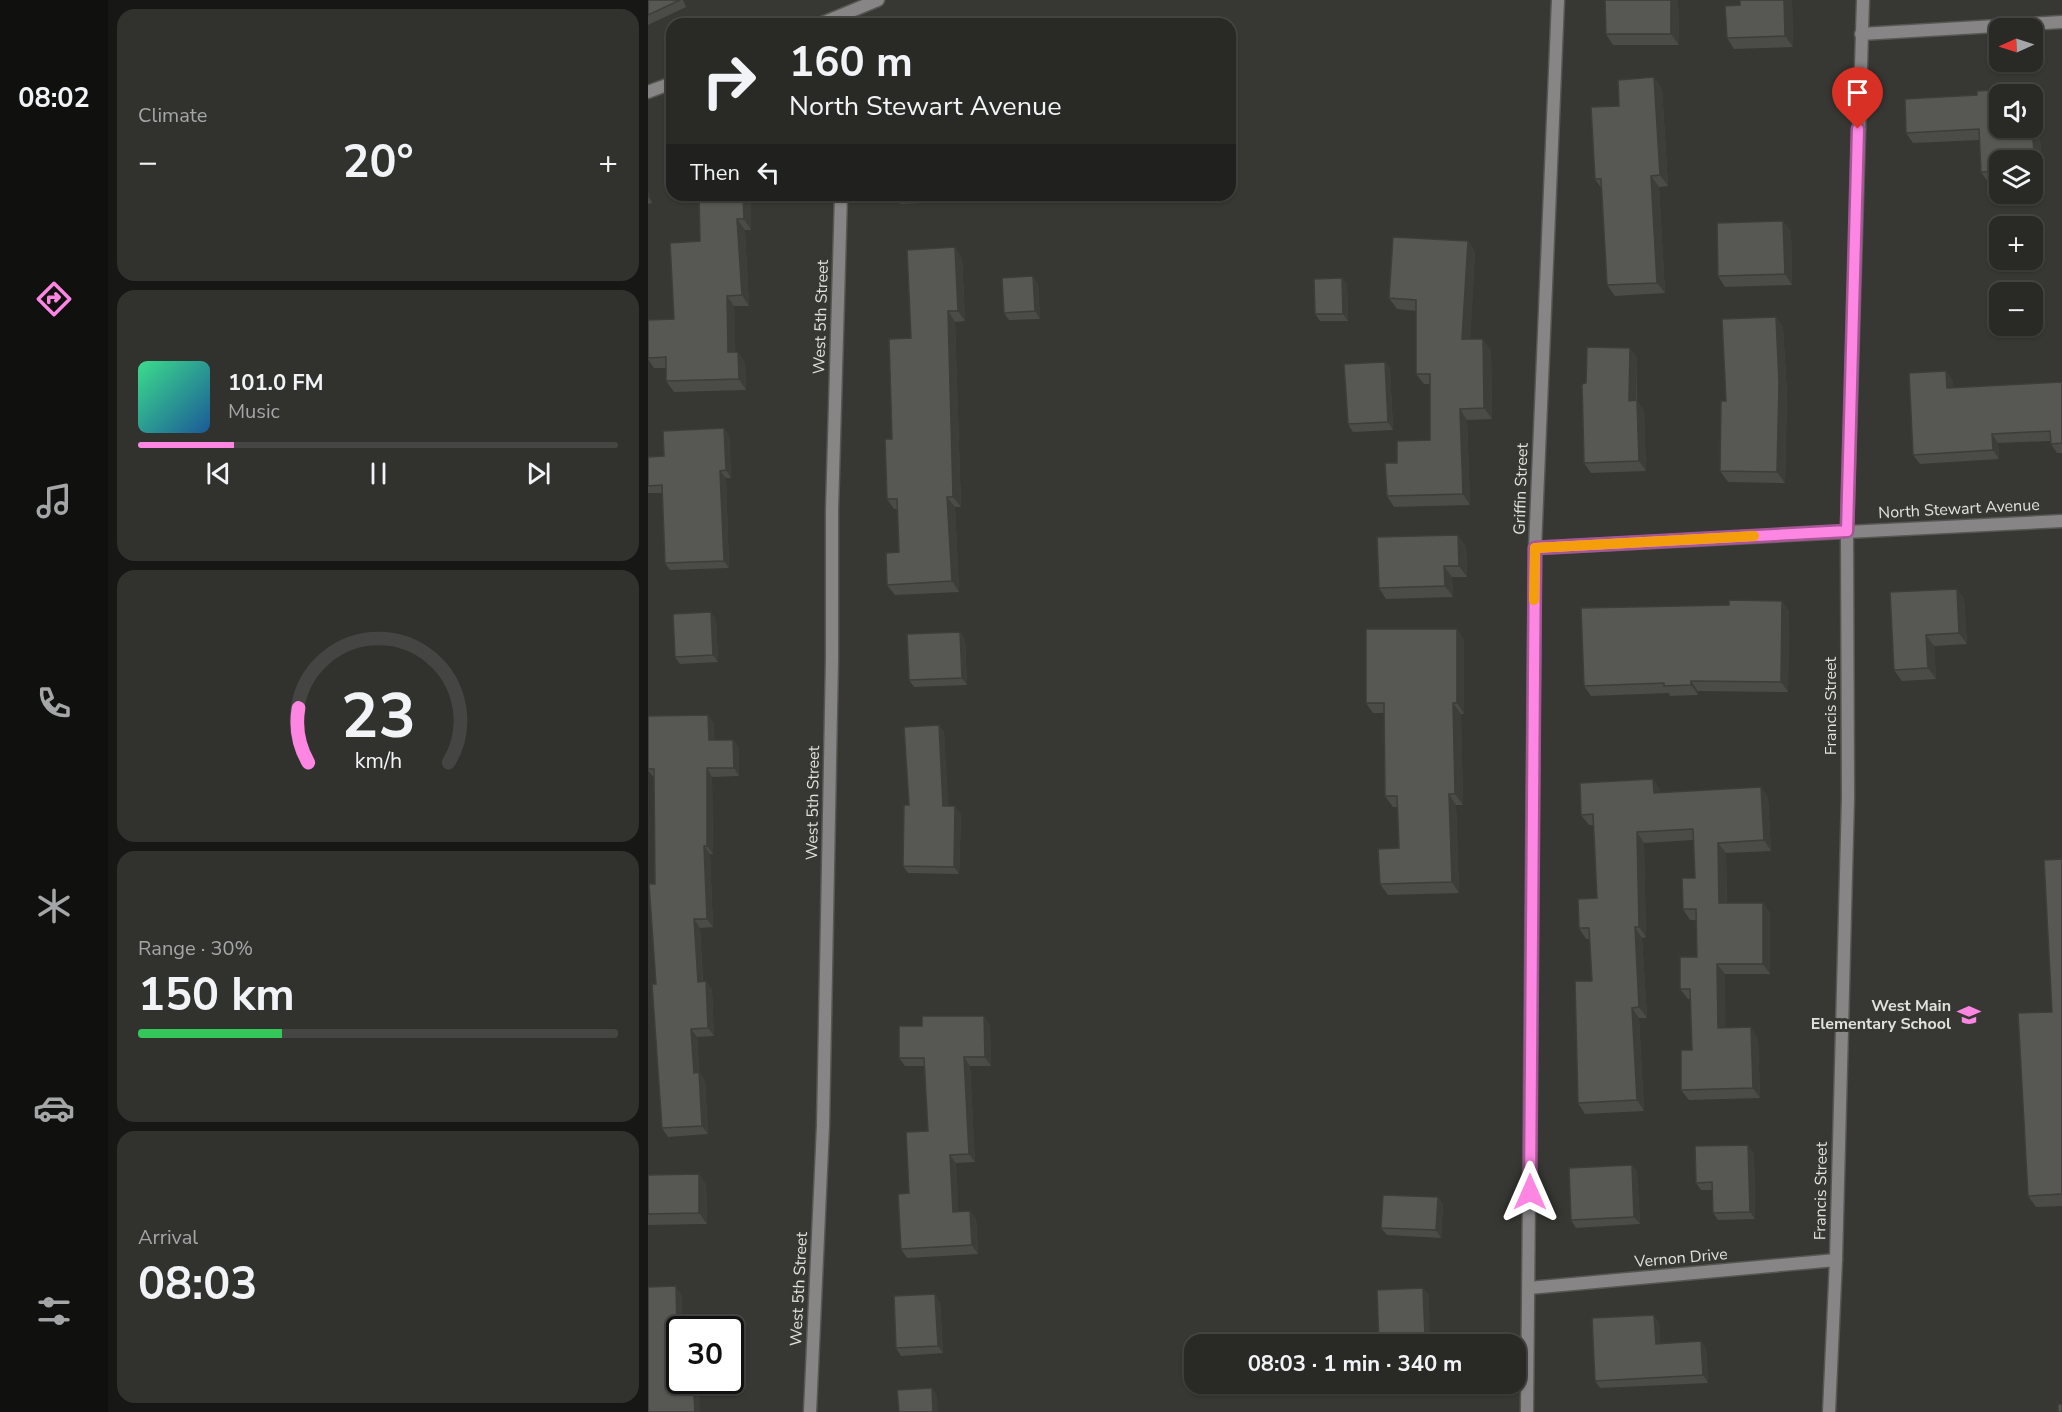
<!DOCTYPE html>
<html lang="en">
<head>
<meta charset="utf-8">
<style>
	body { margin:0; font-family:"Nunito Sans",sans-serif; background:#31312e; color:#f1f3f6; height:100vh; display:flex; flex-direction:column; font-size:22px; white-space:nowrap }
	* { box-sizing:border-box; margin:0 }
	p { font-size:20px; color:#a5a6a7 }
	.icon { flex:none; width:33px; height:33px; fill:none; stroke:currentColor; stroke-width:2; stroke-linecap:round; stroke-linejoin:round }
	.map { position:relative; flex:1; overflow:hidden }
	.sheet { display:flex; flex-direction:column; gap:9px; padding:9px; background:#171715; width:540px }
	.sheet>* { flex:none }
	.top-card { position:absolute; left:18px; top:18px; width:570px; height:183px; border-radius:18px; box-shadow:0 2px 4px #0004,0 0 0 2px #454543; background:#292926; color:#f1f3f6; overflow:hidden }
	.needle { width:39px; rotate:267deg }
	.fabs { position:absolute; left:1341px; top:18px; display:grid; gap:12px }
	.fabs a { display:grid; place-items:center; width:54px; height:54px; border-radius:12px; background:#292926; box-shadow:0 2px 4px #0004,0 0 0 2px #454543; font-size:30px }
	.speed { position:absolute; left:18px; top:1316px; display:flex; gap:12px; font-size:30px; font-weight:700; text-align:center }
	.speed>* { display:grid; place-content:center; width:78px; height:78px; border-radius:50%; background:#292926; box-shadow:0 2px 4px #0004,0 0 0 2px #454543; line-height:1 }
	.speed .limit { border:3px solid #111; border-radius:9px; background:#fff; color:#111 }
	.pin { position:absolute; display:grid; place-items:center; width:51px; height:51px; color:#fff; margin:-62px -26px; border-radius:50% 50% 50% 0; rotate:-45deg; box-shadow:0 0 6px #0007 }
	.pin .icon { rotate:45deg }
	.me { position:absolute; width:66px; margin:-33px; rotate:0deg; stroke-linejoin:round; filter:drop-shadow(0 0 4px #0008) }
	.turn { display:flex; align-items:center; gap:21px; height:126px; padding:0 24px; font-size:27px }
	.turn .icon { width:78px; height:78px; stroke-width:2.5 }
	.turn b { display:block; font-size:42px; line-height:51px }
	.then { display:flex; align-items:center; height:57px; padding:0 24px; background:#0003; gap:12px; font-size:22px }
	.big { font-size:45px; font-weight:700; line-height:1.1 }
	.sheet .tile { flex:1; display:flex; flex-direction:column; justify-content:center; gap:9px; min-width:0; padding:0 21px; border-radius:18px; background:#31312e }
	.sheet .dial { align-items:center; gap:0 }
	.dial svg { height:156px; overflow:visible; fill:none; stroke:#454543; stroke-width:7; stroke-linecap:round; text-anchor:middle }
	.dial text { fill:#f1f3f6; stroke:none }
	.song { display:flex; align-items:center; gap:18px }
	.cover { width:72px; height:72px; border-radius:9px; background:linear-gradient(135deg,hsl(150 70% 55%),hsl(210 70% 35%)) }
	.played { height:6px; border-radius:3px; background:linear-gradient(90deg,#fd86e3 20%,#454543 20%) }
	.keys { display:flex; justify-content:space-around; direction:ltr }
	.heat { display:flex; justify-content:space-between; align-items:center; font-size:33px; direction:ltr }
	.charge { height:9px; border-radius:4px; background:linear-gradient(90deg,#34c759 30%,#454543 0) }
	.trip { position:absolute; left:536px; top:1334px; width:342px; height:60px; border-radius:18px; background:#292926; box-shadow:0 2px 4px #0004,0 0 0 2px #454543; font-weight:700; line-height:60px; text-align:center }
	main { display:flex; flex:1; min-height:0 }
	.tabs { display:flex; flex-direction:column; width:108px; justify-content:space-around; align-items:center; background:#10100f; color:#a5a6a7 }
	.tabs .icon { width:42px; height:42px }
	.tabs .active { color:#fd86e3 }
	.tabs b { font-size:27px; color:#f1f3f6 }
	.map>svg:first-child { display:block }
</style>
</head>
<body>
<main>
<nav class="tabs">
<b>08:02</b>
<svg class="icon active" aria-label="directions" viewBox="0 0 24 24"><path d="M12 3l9 9-9 9-9-9zM9 14v-3h6M13 9l2 2-2 2"/></svg>
<svg class="icon" aria-label="music" viewBox="0 0 24 24"><path d="M9 18V5l10-2v13"/><circle cx="6" cy="18" r="3"/><circle cx="16" cy="16" r="3"/></svg>
<svg class="icon" aria-label="phone" viewBox="0 0 24 24"><path d="M5 4h4l2 5-3 2q2 4 5 5l2-3 5 2v4C11 20 4 13 5 4z"/></svg>
<svg class="icon" aria-label="climate" viewBox="0 0 24 24"><path d="M12 3v18M4 7l16 10M4 17L20 7"/></svg>
<svg class="icon" aria-label="car" viewBox="0 0 24 24"><path d="M5 17H2v-5l4-1 3-4h7l3 4 3 1v5h-3M9 17h6M6 11h13"/><circle cx="7" cy="17" r="2"/><circle cx="17" cy="17" r="2"/></svg>
<svg class="icon" aria-label="filters" viewBox="0 0 24 24"><path d="M4 7h16M4 17h16"/><circle cx="9" cy="7" r="2"/><circle cx="15" cy="17" r="2"/></svg>
</nav>
<section class="sheet">
<div class="tile"><p>Climate</p>
<div class="heat"><a>−</a><b class="big">20°</b><a>+</a></div>
</div>
<div class="tile">
<div class="song"><i class="cover"></i><div><b>101.0 FM</b><p>Music</p></div></div>
<div class="played"></div>
<div class="keys"><svg class="icon" aria-label="previous" viewBox="0 0 24 24"><path d="M18 5L8 12l10 7zM5 5v14"/></svg><svg class="icon" aria-label="pause" viewBox="0 0 24 24"><path d="M8 5v14M16 5v14"/></svg><svg class="icon" aria-label="next" viewBox="0 0 24 24"><path d="M6 5l10 7-10 7zM19 5v14"/></svg></div>
</div>
<div class="tile dial"><svg viewBox="0 0 100 80">
<path d="M14 69A42 42 0 1 1 86 69"/>
<path d="M14 69A42 42 0 0 1 9 41" stroke="#fd86e3"/>
<text x="50" y="56" font-size="32" font-weight="700">23</text>
<text x="50" y="72" font-size="11">km/h</text>
</svg></div>
<div class="tile"><p>Range · 30%</p><b class="big">150 km</b><div class="charge"></div></div>
<div class="tile"><p>Arrival</p><b class="big">08:03</b></div>
</section>
<div class="map">
<svg width="1414" height="1412" viewBox="0 0 1414 1412">
	<rect width="100%" height="100%" fill="#373733"/>
	<g fill="none" stroke-linecap="round" stroke-linejoin="round">
		<!-- minor casing -->
		<g stroke="#565652" stroke-width="15">
			<g id="minor">
				<path d="M1213,34L1414,22"/>
				<path d="M887,548L1414,521"/>
				<path d="M881,1288L1188,1260"/>
				<path d="M162,1412L175,1126L184,659V510L193,195"/>
				<path d="M879,1412L887,548L910,0"/>
				<path d="M1181,1412L1188,1260L1200,797L1199,531L1215,0"/>
			</g>
		</g>
		<!-- tertiary casing -->
		<g stroke="#565652" stroke-width="15">
			<g id="tertiary">
				<path d="M172,24L230,0"/>
				<path d="M0,92L24,83"/>
			</g>
		</g>
		<!-- minor -->
		<use href="#minor" stroke="#878586" stroke-width="12"/>
		<!-- tertiary -->
		<use href="#tertiary" stroke="#878586" stroke-width="12"/>
	</g>
	<!-- wall -->
	<g fill="#4b4b47">
		<path d="M0,0H35L38,7L0,25Z"/>
		<path d="M1030,0L1031,45H965L958,34Z"/>
		<path d="M1092,0H1144L1145,47L1086,49L1079,38L1092,5Z"/>
		<path d="M1014,88L1020,186L1011,187L1017,293L967,296L959,285L954,189L947,179L971,106Z"/>
		<path d="M1383,88L1390,98L1394,179H1384V160H1352V181L1340,182L1333,172L1331,140L1265,143L1258,133L1329,95Z"/>
		<path d="M0,191L4,203L0,204Z"/>
		<path d="M51,195H102L103,230H97L101,306H86L87,352H90L97,363L98,390L26,392L18,381V368H6L0,359V320L26,319L52,241Z"/>
		<path d="M246,195H319V201L252,204Z"/>
		<path d="M1135,221L1143,232L1144,285L1077,287L1070,276Z"/>
		<path d="M820,241L827,252L822,339L843,350L844,419L819,420L822,505L746,507L739,496L749,463L782,440V384H776L768,374V311L749,309L741,298Z"/>
		<path d="M314,257L317,321L307,322L313,507H307L311,592L247,595L239,585L251,552L249,509H246L239,499L263,338Z"/>
		<path d="M694,278L699,285L700,321H672L667,314Z"/>
		<path d="M390,284L392,319L361,320L356,313Z"/>
		<path d="M1128,317L1135,328L1139,394L1137,483L1080,482L1072,471L1078,401Z"/>
		<path d="M982,348L989,358V400L996,411L998,471L943,473L936,463L938,383Z"/>
		<path d="M737,362L742,369L745,430L705,432L700,424Z"/>
		<path d="M1305,380V388L1414,382V453H1409L1403,444L1402,441L1350,443L1351,459L1272,464L1265,455Z"/>
		<path d="M81,435L83,478H78L81,568L22,570L17,563L14,493H0V457L16,456Z"/>
		<path d="M818,546L819,577H804L805,597L738,599L731,588Z"/>
		<path d="M1309,589L1316,599L1319,644L1286,646L1288,679L1254,681L1246,670Z"/>
		<path d="M1134,601L1141,611L1140,692L1050,691V695L1022,696L1021,693L943,696L936,686L1081,605Z"/>
		<path d="M68,619L70,662L32,664L27,657Z"/>
		<path d="M809,629L816,640V714H813L815,805H808L811,893L740,895L732,884L751,848L749,807H745L737,796L736,713H725L718,703Z"/>
		<path d="M312,632L317,640L319,685L266,687L261,680Z"/>
		<path d="M60,715L66,724V740H85L91,748V776L64,777L65,854H62L65,927L52,928L55,981L64,990L66,1036L49,1037L51,1072L57,1081L60,1134L20,1137L14,1128L8,984L6,778L0,770V716Z"/>
		<path d="M291,725L296,732L300,806L313,814L311,874L260,873L255,866L261,805Z"/>
		<path d="M1113,787L1120,798L1123,851L1078,853L1079,903H1115L1122,913V974H1077V1028L1110,1038L1112,1098L1041,1100L1033,1090L1044,1050L1042,999H1040L1032,989L1049,957L1048,920H1042L1035,909L1047,878L1045,840L996,843L998,937L994,938L999,1018H991L996,1111L937,1114L930,1103L944,981L942,939H938L931,928L949,898L945,825H941L933,815L1012,789V793Z"/>
		<path d="M1414,859V1206L1388,1207L1380,1196L1404,1012Z"/>
		<path d="M342,1024L343,1066H322L327,1162L308,1163L310,1211H322L328,1219L330,1254L259,1258L253,1249L280,1131L276,1066H257L251,1058Z"/>
		<path d="M1106,1153L1107,1219L1070,1220L1065,1213L1064,1190H1053L1048,1183Z"/>
		<path d="M984,1165L989,1172L992,1224L928,1228L923,1220Z"/>
		<path d="M51,1174L58,1185L59,1224L0,1225V1175Z"/>
		<path d="M790,1197L795,1205L793,1238L739,1235L733,1228Z"/>
		<path d="M292,1302L295,1353L253,1356L248,1348Z"/>
		<path d="M1011,1322L1012,1344L1053,1341L1058,1349L1060,1383L952,1388L947,1381Z"/>
	</g>
	<!-- shaded-wall -->
	<g fill="#3d3d3a">
		<path d="M1023,0H1030L1031,45L1023,34Z"/>
		<path d="M1136,0H1144L1145,47L1137,36Z"/>
		<path d="M1006,77L1014,88L1020,186L1012,175Z"/>
		<path d="M1383,88L1390,98L1394,179L1387,169L1384,124V94H1383Z"/>
		<path d="M1003,176L1011,187L1017,293L1009,283Z"/>
		<path d="M0,191L4,203L0,197Z"/>
		<path d="M95,195H102L103,230L96,219Z"/>
		<path d="M89,219L97,230L101,306L94,295Z"/>
		<path d="M1135,221L1143,232L1144,285L1137,274Z"/>
		<path d="M820,241L827,252L822,350L814,339Z"/>
		<path d="M307,247L314,257L317,321L310,311Z"/>
		<path d="M385,276L390,284L392,319L387,311Z"/>
		<path d="M694,278L699,285L700,321L695,314Z"/>
		<path d="M79,296L86,306L88,363L80,352Z"/>
		<path d="M300,311L307,322L313,507L305,497Z"/>
		<path d="M1128,317L1135,328L1139,394L1137,483L1129,472Z"/>
		<path d="M835,339L843,350L844,419L836,408Z"/>
		<path d="M982,348L989,358L988,411L981,401Z"/>
		<path d="M90,352L97,363L98,390L91,379Z"/>
		<path d="M737,362L742,369L745,430L740,422Z"/>
		<path d="M1298,371L1305,380L1306,397L1299,388Z"/>
		<path d="M989,400L996,411L998,471L991,461Z"/>
		<path d="M812,409L819,420L822,505L815,494Z"/>
		<path d="M76,428L81,435L83,478L78,470Z"/>
		<path d="M1344,434L1350,443L1351,459L1345,450Z"/>
		<path d="M72,471L78,478L81,568L76,561Z"/>
		<path d="M299,497L307,507L311,592L304,581Z"/>
		<path d="M810,535L818,546L819,577L811,566Z"/>
		<path d="M796,566L804,577L805,597L797,586Z"/>
		<path d="M1309,589L1316,599L1319,644L1311,633Z"/>
		<path d="M1134,601L1141,611L1140,692L1133,682Z"/>
		<path d="M63,612L68,619L70,662L65,655Z"/>
		<path d="M809,629L816,640V714L809,703Z"/>
		<path d="M312,632L317,640L319,685L314,678Z"/>
		<path d="M1278,635L1286,646L1288,679L1280,668Z"/>
		<path d="M1043,681L1050,691V695L1043,685Z"/>
		<path d="M805,703L813,714L815,805L807,794Z"/>
		<path d="M60,715L66,724L67,748L61,740Z"/>
		<path d="M291,725L296,732L301,813L295,806Z"/>
		<path d="M85,740L91,748V776L86,768Z"/>
		<path d="M59,768L64,777L65,854L59,846Z"/>
		<path d="M1005,779L1012,789L1013,804L1006,793Z"/>
		<path d="M1113,787L1120,798L1123,851L1116,840Z"/>
		<path d="M801,794L808,805L811,893L804,882Z"/>
		<path d="M307,806L313,814L311,874L306,867Z"/>
		<path d="M989,832L996,843L998,937L991,927Z"/>
		<path d="M1070,843L1078,853L1079,913L1071,903Z"/>
		<path d="M56,846L62,854L65,927L59,919Z"/>
		<path d="M1115,903L1122,913V974L1115,964Z"/>
		<path d="M46,919L52,928L55,990L50,982Z"/>
		<path d="M987,927L994,938L999,1018L991,1007Z"/>
		<path d="M1069,964L1077,974L1078,1039L1070,1028Z"/>
		<path d="M58,981L64,990L66,1036L60,1028Z"/>
		<path d="M984,1008L991,1018L996,1111L989,1100Z"/>
		<path d="M336,1016L342,1024L343,1066L337,1057Z"/>
		<path d="M1103,1027L1110,1038L1112,1098L1105,1088Z"/>
		<path d="M43,1029L49,1037L52,1081L46,1073Z"/>
		<path d="M316,1057L322,1066L327,1162L321,1154Z"/>
		<path d="M51,1072L57,1081L60,1134L54,1126Z"/>
		<path d="M1100,1145L1106,1153L1107,1219L1102,1212Z"/>
		<path d="M302,1155L308,1163L311,1220L305,1212Z"/>
		<path d="M984,1165L989,1172L992,1224L986,1217Z"/>
		<path d="M51,1174L58,1185L59,1224L51,1213Z"/>
		<path d="M790,1197L795,1205L793,1238L788,1230Z"/>
		<path d="M322,1211L328,1219L330,1254L324,1245Z"/>
		<path d="M28,1286L34,1295L35,1329H32V1371L30,1369Z"/>
		<path d="M775,1288L781,1295L782,1344L777,1336Z"/>
		<path d="M287,1294L292,1302L295,1353L290,1346Z"/>
		<path d="M1006,1315L1011,1322L1013,1351L1008,1344Z"/>
		<path d="M791,1336L796,1344H791Z"/>
		<path d="M1053,1341L1058,1349L1060,1383L1055,1375Z"/>
		<path d="M45,1380H51L52,1412H47Z"/>
		<path d="M284,1388L289,1395L290,1412H285Z"/>
	</g>
	<!-- building -->
	<g fill="#575753" stroke="#3d3d3a" stroke-width="1.5">
		<path d="M0,0H32L0,15Z"/>
		<path d="M957,0H1023V34H958Z"/>
		<path d="M1092,0H1136L1137,36L1079,38L1077,6L1092,5Z"/>
		<path d="M1006,77L1012,175L1003,176L1009,283L959,285L953,179H947L943,107L971,106L970,80Z"/>
		<path d="M1383,88V94H1352V128H1384V124L1387,169H1384V160H1352V171L1333,172L1331,129L1258,133L1257,99L1329,95V91Z"/>
		<path d="M51,195H95L96,219H89L94,295L79,296L80,352H90L91,379L18,381V357L0,358V320L26,319L22,243L52,241Z"/>
		<path d="M1135,221L1137,274L1070,276L1069,223Z"/>
		<path d="M745,237L820,241L814,339H835L836,408L812,409L815,494L739,496L737,463H749V441L782,440V374H768V300L741,298Z"/>
		<path d="M307,247L310,311H300L305,497H299L304,581L239,585L238,553L251,552L249,499H239L237,439H244L241,339L263,338L259,250Z"/>
		<path d="M385,276L387,311L356,313L354,278Z"/>
		<path d="M694,278L695,314H667L666,279Z"/>
		<path d="M1128,317L1131,383L1129,472L1072,471L1073,401H1078L1074,319Z"/>
		<path d="M939,347L982,348L981,401L989,400L991,461L936,463L934,384L938,383Z"/>
		<path d="M737,362L740,422L700,424L696,364Z"/>
		<path d="M1298,371L1299,388L1414,382V443L1403,444L1402,431L1344,434L1345,450L1265,455L1261,373Z"/>
		<path d="M76,428L78,470L72,471L76,561L17,563L14,485L0,486V457L16,456L15,431Z"/>
		<path d="M810,535L811,566H796L797,586L731,588L729,537Z"/>
		<path d="M1309,589L1311,633L1278,635L1280,668L1246,670L1242,592Z"/>
		<path d="M1081,600L1134,601L1133,682L1043,681V685L1016,686V683L936,686L933,608L1081,605Z"/>
		<path d="M63,612L65,655L27,657L25,614Z"/>
		<path d="M718,629H809V703H805L807,794H801L804,882L732,884L730,849L751,848L749,796H737L736,703H718Z"/>
		<path d="M312,632L314,678L261,680L259,634Z"/>
		<path d="M60,715L61,740H85L86,768H59V846H56L59,919H46L50,982L58,981L60,1028L43,1029L46,1073L51,1072L54,1126L14,1128L4,984H8L1,884H7L6,769H0V716Z"/>
		<path d="M291,725L295,806H307L306,867L255,866L256,805H261L256,727Z"/>
		<path d="M1005,779L1006,793L1113,787L1116,840L1070,843L1071,903H1115V964H1069L1070,1028L1103,1027L1105,1088L1033,1090V1050H1044L1042,989H1032V957H1049L1048,909H1035L1034,878H1047L1045,829L989,832L991,927H987L991,1007L984,1008L989,1100L930,1103L927,981H944L941,928H931L930,899L949,898L945,814L933,815L932,783Z"/>
		<path d="M1414,859V1194L1380,1196L1370,1013L1404,1012L1396,860Z"/>
		<path d="M274,1016H336L337,1057H316L321,1154L302,1155L305,1212L322,1211L324,1245L253,1249L250,1194L261,1193L258,1132L280,1131L276,1058H251V1026H274Z"/>
		<path d="M1100,1145L1102,1212L1065,1213L1064,1182L1048,1183L1047,1146Z"/>
		<path d="M984,1165L986,1217L923,1220L921,1168Z"/>
		<path d="M51,1174V1213L0,1214V1175Z"/>
		<path d="M735,1195L790,1197L788,1230L733,1228Z"/>
		<path d="M28,1286L30,1369H32V1380H45L47,1412H0V1287Z"/>
		<path d="M775,1288L777,1336H791V1344H731L729,1290Z"/>
		<path d="M287,1294L290,1346L248,1348L246,1296Z"/>
		<path d="M1006,1315L1008,1344L1053,1341L1055,1375L947,1381L944,1318Z"/>
		<path d="M284,1388L285,1412H251L249,1390Z"/>
		<rect x="1410" y="1404" width="4" height="8"/>
	</g>
	<g fill="none" stroke-linecap="round" stroke-linejoin="round">
		<!-- route casing -->
		<g stroke="#a45794" stroke-width="15">
			<path id="route" d="M882,1192L887,548L1199,531L1210,129"/>
		</g>
		<!-- route -->
		<use href="#route" stroke="#fd86e3" stroke-width="10"/>
		<!-- slow -->
		<path stroke="#f59e0b" stroke-width="10" d="M886,600L887,548L1106,536"/>
	</g>
	<!-- icons -->
	<defs>
		<g id="school-bare" transform="scale(1.8)"><path d="M0-5L7-2L0 1L-7-2ZM-4 1L0 2.5L4 1V4Q0 6-4 4Z" fill="#fd86e3" stroke="#373733" stroke-width="2.5" paint-order="stroke"/></g>
	</defs>
	<g fill-rule="evenodd">
		<use href="#school-bare" x="1321" y="1015"/>
	</g>
	<g text-anchor="middle" dominant-baseline="central" stroke-width="6" stroke-linejoin="round" paint-order="stroke">
		<!-- street labels -->
		<g font-size="16" fill="#e1e1df" stroke="#373733">
			<text transform="translate(173 317) rotate(-88)">West 5th Street</text>
			<text transform="translate(873 489) rotate(-88)">Griffin Street</text>
			<text transform="translate(1311 509) rotate(-3)">North Stewart Avenue</text>
			<text transform="translate(1183 706) rotate(-90)">Francis Street</text>
			<text transform="translate(165 803) rotate(-89)">West 5th Street</text>
			<text transform="translate(1173 1191) rotate(-89)">Francis Street</text>
			<text transform="translate(1033 1258) rotate(-5)">Vernon Drive</text>
			<text transform="translate(151 1289) rotate(-87)">West 5th Street</text>
		</g>
		<!-- poi labels -->
		<g font-size="16" font-weight="bold" fill="#e1e1df" stroke="#373733" text-anchor="end">
			<text x="1303" y="1006">West Main<tspan x="1303" dy="18">Elementary School</tspan></text>
		</g>
	</g>
</svg>
<div class="fabs">
<a><svg class="needle" viewBox="-14 -14 28 28"><path d="M0-13l5 13h-10z" fill="#e53935"/><path d="M0 13l5-13h-10z" fill="#a5a6a7"/></svg></a>
<a><svg class="icon" aria-label="sound" viewBox="0 0 24 24"><path d="M4 9h4l5-4v14l-5-4H4zM17 9q2 3 0 6"/></svg></a>
<a><svg class="icon" aria-label="layers" viewBox="0 0 24 24"><path d="M12 4l9 5-9 5-9-5zM3 14l9 5 9-5"/></svg></a>
<a>+</a>
<a>−</a>
</div>
<div class="speed"><div class="limit">30</div></div>
<div class="pin" style="left:1210px;top:129px;background:#d93025"><svg class="icon" aria-label="arrive" viewBox="0 0 24 24"><path d="M6 21V4h12l-3 4 3 4H6"/></svg></div>
<svg class="me" style="left:882px;top:1192px" viewBox="-20 -20 40 40"><path d="M0-17L14 15 0 8-14 15z" fill="#fd86e3" stroke="#fff" stroke-width="4"/></svg>
<div class="trip">08:03 · 1 min · 340 m</div>
<div class="top-card">
<div class="turn"><svg class="icon" aria-label="right" viewBox="0 0 24 24"><path d="M7 20v-9h11M14 6l5 5-5 5"/></svg><div><b>160 m</b>North Stewart Avenue</div></div>
<div class="then">Then<svg class="icon" aria-label="left" viewBox="0 0 24 24"><path d="M17 20v-9H6M10 6l-5 5 5 5"/></svg></div>
</div>
</div>
</main>
</body>
</html>
